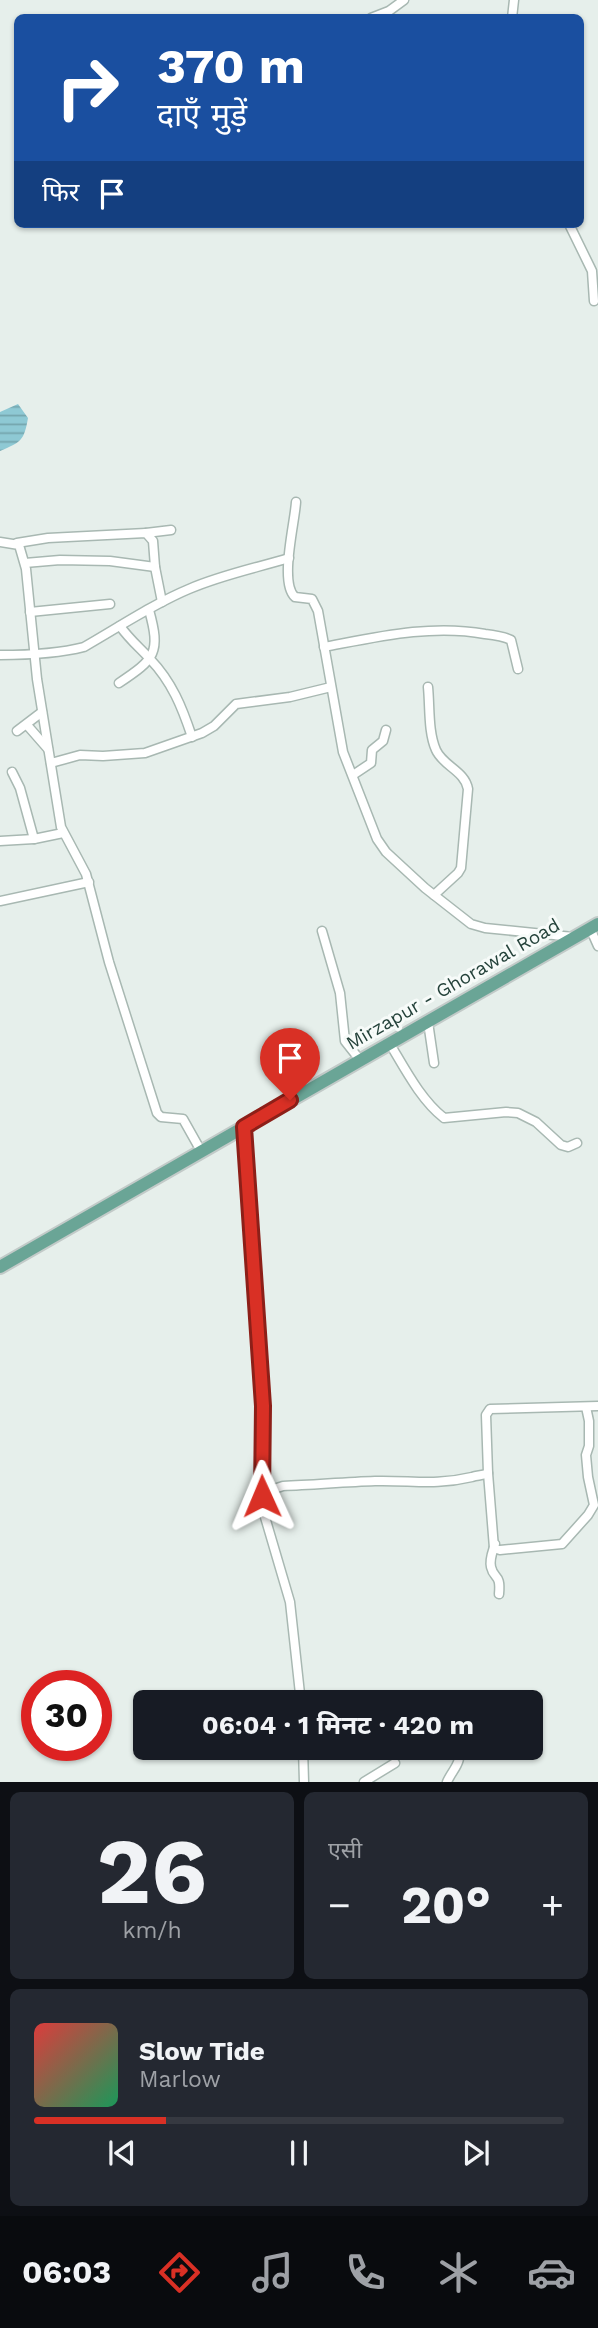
<!DOCTYPE html>
<html lang="hi">
<head>
<meta charset="utf-8">
<style>
	body { margin:0; font-family:"Work Sans","Noto Sans Devanagari",sans-serif; background:#242831; color:#f1f3f6; height:100vh; display:flex; flex-direction:column; font-size:26px; white-space:nowrap }
	* { box-sizing:border-box; margin:0 }
	p { font-size:23px; color:#9ea1a6 }
	.icon { flex:none; width:38px; height:38px; fill:none; stroke:currentColor; stroke-width:2; stroke-linecap:round; stroke-linejoin:round }
	.map { position:relative; height:1782px; overflow:hidden }
	.sheet { display:flex; flex-direction:column; gap:10px; padding:10px; background:#0d0f14; flex:1 }
	.sheet>* { flex:none }
	.banner { position:absolute; left:14px; top:14px; width:570px; height:214px; border-radius:10px; box-shadow:0 2px 5px #0004; background:#1a4fa0; color:#fff; overflow:hidden }
	.speed { position:absolute; left:21px; top:1670px; display:flex; gap:14px; font-size:35px; font-weight:700; text-align:center }
	.speed>* { display:grid; place-content:center; width:91px; height:91px; border-radius:50%; background:#171b24; box-shadow:0 2px 5px #0004; line-height:1 }
	.speed .limit { border:10px solid #d22; background:#fff; color:#111 }
	.pin { position:absolute; display:grid; place-items:center; width:60px; height:60px; color:#fff; margin:-72px -30px; border-radius:50% 50% 50% 0; rotate:-45deg; box-shadow:0 0 7px #0007 }
	.pin .icon { rotate:45deg }
	.me { position:absolute; width:77px; margin:-38px; rotate:359deg; stroke-linejoin:round; filter:drop-shadow(0 0 5px #0008) }
	.turn { display:flex; align-items:center; gap:24px; height:147px; padding:0 28px; font-size:32px }
	.turn .icon { width:91px; height:91px; stroke-width:2.5 }
	.turn b { display:block; font-size:49px; line-height:60px }
	.then { display:flex; align-items:center; height:66px; padding:0 28px; background:#0003; gap:14px; font-size:26px }
	.big { font-size:52px; font-weight:700; line-height:1.1 }
	.sheet .tile { flex:1; display:flex; flex-direction:column; justify-content:center; gap:10px; min-width:0; padding:0 24px; border-radius:10px; background:#242831 }
	.sheet .dial { align-items:center; gap:0 }
	.dial b { font-size:91px; line-height:1 }
	.song { display:flex; align-items:center; gap:21px }
	.cover { width:84px; height:84px; border-radius:10px; background:linear-gradient(135deg,hsl(0 70% 55%),hsl(150 70% 35%)) }
	.played { height:7px; border-radius:4px; background:linear-gradient(90deg,#d93025 25%,#363941 25%) }
	.keys { display:flex; justify-content:space-around; direction:ltr }
	.heat { display:flex; justify-content:space-between; align-items:center; font-size:38px; direction:ltr }
	.sheet .tiles { flex:1; display:grid; gap:10px; grid-template-columns:1fr 1fr }
	.tile:last-child { grid-column:span 2 }
	.trip { position:absolute; left:133px; top:1690px; width:410px; height:70px; border-radius:10px; background:#171b24; box-shadow:0 2px 5px #0004; font-weight:700; line-height:70px; text-align:center }
	.menu { display:flex; height:112px; justify-content:space-around; align-items:center; background:#090b0e; color:#9ea1a6 }
	.menu .icon { width:49px; height:49px }
	.menu .selected { color:#d93025 }
	.menu b { font-size:32px; color:#f1f3f6 }
	.map>svg:first-child { display:block }
</style>
</head>
<body>
<div class="map">
<svg width="598" height="1782" viewBox="0 0 598 1782">
	<defs>
		<pattern id="water-rules" width="6" height="5" patternUnits="userSpaceOnUse" patternTransform="scale(1.75)"><rect width="6" height="5" fill="#8ec9d4"/><path d="M0 2.5h6" fill="none" stroke="#74a5ad"/></pattern>
	</defs>
	<rect width="100%" height="100%" fill="#e6efeb"/>
	<!-- water -->
	<path fill="url(#water-rules)" d="M18,404L28,418C24,441 21,442 0,451V412Z"/>
	<g fill="none" stroke-linecap="round" stroke-linejoin="round">
		<!-- street casing -->
		<g stroke="#a8b8b2" stroke-width="11">
			<g id="street">
				<path d="M371,18L389,11L404,0"/>
				<path d="M512,18L514,0"/>
				<path d="M569,224L592,271L594,301"/>
				<path d="M296,502C295,522 279,583 295,597L312,599L318,611L343,752L377,839L386,852L425,888L471,924L485,928L573,937"/>
				<path d="M146,533L171,530"/>
				<path d="M0,542L19,545L26,569L37,679L61,827L86,874L109,962L157,1113L161,1117L183,1119L201,1151"/>
				<path d="M17,543L48,538L146,533L153,541L155,567L162,602"/>
				<path d="M25,563L60,560L110,561L155,567"/>
				<path d="M30,612L110,604"/>
				<path d="M120,626C129,639 140,648 150,659C172,682 182,707 192,737"/>
				<path d="M324,647C377,637 431,624 485,634C494,635 503,636 511,640L518,669"/>
				<path d="M0,655C28,655 57,654 84,647C119,627 153,604 189,589C221,575 256,568 289,558"/>
				<path d="M119,683C155,659 161,653 149,610"/>
				<path d="M428,687C430,707 428,732 436,750C443,766 465,771 468,789L461,868L458,873L434,895"/>
				<path d="M27,725L48,749"/>
				<path d="M17,731L42,712"/>
				<path d="M51,763L80,755L103,756L145,753L202,733L214,726L236,704L290,697L331,687"/>
				<path d="M12,772L20,788L34,839"/>
				<path d="M353,775L371,763L372,750L383,741L386,730"/>
				<path d="M0,841L34,839L63,833"/>
				<path d="M0,901L89,882"/>
				<path d="M590,928L598,946"/>
				<path d="M322,931L340,993L345,1041L360,1060"/>
				<path d="M428,1022L434,1063"/>
				<path d="M390,1044C405,1069 421,1100 444,1118L506,1112L518,1113L536,1122L561,1145L568,1147L577,1143"/>
				<path d="M244,1127L263,1406L262,1496L265,1517L290,1602L301,1703"/>
				<path d="M488,1473L494,1548L500,1550L562,1544L588,1515L594,1505L588,1477L586,1455L589,1446V1421L586,1407"/>
				<path d="M262,1496L268,1491L283,1486C313,1485 344,1482 375,1481C412,1480 434,1486 472,1477C478,1475 482,1476 488,1473L486,1415L490,1409L598,1406"/>
				<path d="M495,1544C493,1551 489,1559 491,1567C494,1580 501,1573 499,1594"/>
				<path d="M303,1748L304,1782"/>
				<path d="M364,1782L395,1763"/>
				<path d="M447,1782C452,1770 465,1760 456,1748"/>
			</g>
		</g>
		<!-- primary casing -->
		<g stroke="#c2cac8" stroke-width="16">
			<path id="primary" d="M0,1267L598,924"/>
		</g>
		<!-- street -->
		<use href="#street" stroke="#fff" stroke-width="8"/>
		<!-- primary -->
		<use href="#primary" stroke="#6aa596" stroke-width="12"/>
	</g>
	<g fill="none" stroke-linecap="round" stroke-linejoin="round">
		<!-- route casing -->
		<g stroke="#8d1f18" stroke-width="18">
			<path id="route" d="M262,1496L263,1406L244,1127L290,1100"/>
		</g>
		<!-- route -->
		<use href="#route" stroke="#d93025" stroke-width="12"/>
	</g>
	<g text-anchor="middle" dominant-baseline="central" stroke-width="6" stroke-linejoin="round" paint-order="stroke">
		<!-- street labels -->
		<g font-size="19" fill="#24423a" stroke="#f7fbf9">
			<text transform="translate(453 984) rotate(-30)">Mirzapur - Ghorawal Road</text>
		</g>
	</g>
</svg>
<div class="speed"><div class="limit">30</div></div>
<div class="pin" style="left:290px;top:1100px;background:#d93025"><svg class="icon" aria-label="arrive" viewBox="0 0 24 24"><path d="M6 21V4h12l-3 4 3 4H6"/></svg></div>
<svg class="me" style="left:262px;top:1496px" viewBox="-20 -20 40 40"><path d="M0-17L14 15 0 8-14 15z" fill="#d93025" stroke="#fff" stroke-width="4"/></svg>
<div class="trip">06:04 · 1 मिनट · 420 m</div>
<div class="banner">
<div class="turn"><svg class="icon" aria-label="right" viewBox="0 0 24 24"><path d="M7 20v-9h11M14 6l5 5-5 5"/></svg><div><b>370 m</b>दाएँ मुड़ें</div></div>
<div class="then">फिर<svg class="icon" aria-label="arrive" viewBox="0 0 24 24"><path d="M6 21V4h12l-3 4 3 4H6"/></svg></div>
</div>
</div>
<section class="sheet">
<div class="tiles">
<div class="tile dial"><b>26</b><p>km/h</p></div>
<div class="tile"><p>एसी</p>
<div class="heat"><a>−</a><b class="big">20°</b><a>+</a></div>
</div>
<div class="tile">
<div class="song"><i class="cover"></i><div><b>Slow Tide</b><p>Marlow</p></div></div>
<div class="played"></div>
<div class="keys"><svg class="icon" aria-label="previous" viewBox="0 0 24 24"><path d="M18 5L8 12l10 7zM5 5v14"/></svg><svg class="icon" aria-label="pause" viewBox="0 0 24 24"><path d="M8 5v14M16 5v14"/></svg><svg class="icon" aria-label="next" viewBox="0 0 24 24"><path d="M6 5l10 7-10 7zM19 5v14"/></svg></div>
</div>
</div>
</section>
<nav class="menu">
<b>06:03</b>
<svg class="icon selected" aria-label="directions" viewBox="0 0 24 24"><path d="M12 3l9 9-9 9-9-9zM9 14v-3h6M13 9l2 2-2 2"/></svg>
<svg class="icon" aria-label="music" viewBox="0 0 24 24"><path d="M9 18V5l10-2v13"/><circle cx="6" cy="18" r="3"/><circle cx="16" cy="16" r="3"/></svg>
<svg class="icon" aria-label="phone" viewBox="0 0 24 24"><path d="M5 4h4l2 5-3 2q2 4 5 5l2-3 5 2v4C11 20 4 13 5 4z"/></svg>
<svg class="icon" aria-label="climate" viewBox="0 0 24 24"><path d="M12 3v18M4 7l16 10M4 17L20 7"/></svg>
<svg class="icon" aria-label="car" viewBox="0 0 24 24"><path d="M5 17H2v-5l4-1 3-4h7l3 4 3 1v5h-3M9 17h6M6 11h13"/><circle cx="7" cy="17" r="2"/><circle cx="17" cy="17" r="2"/></svg>
</nav>
</body>
</html>
